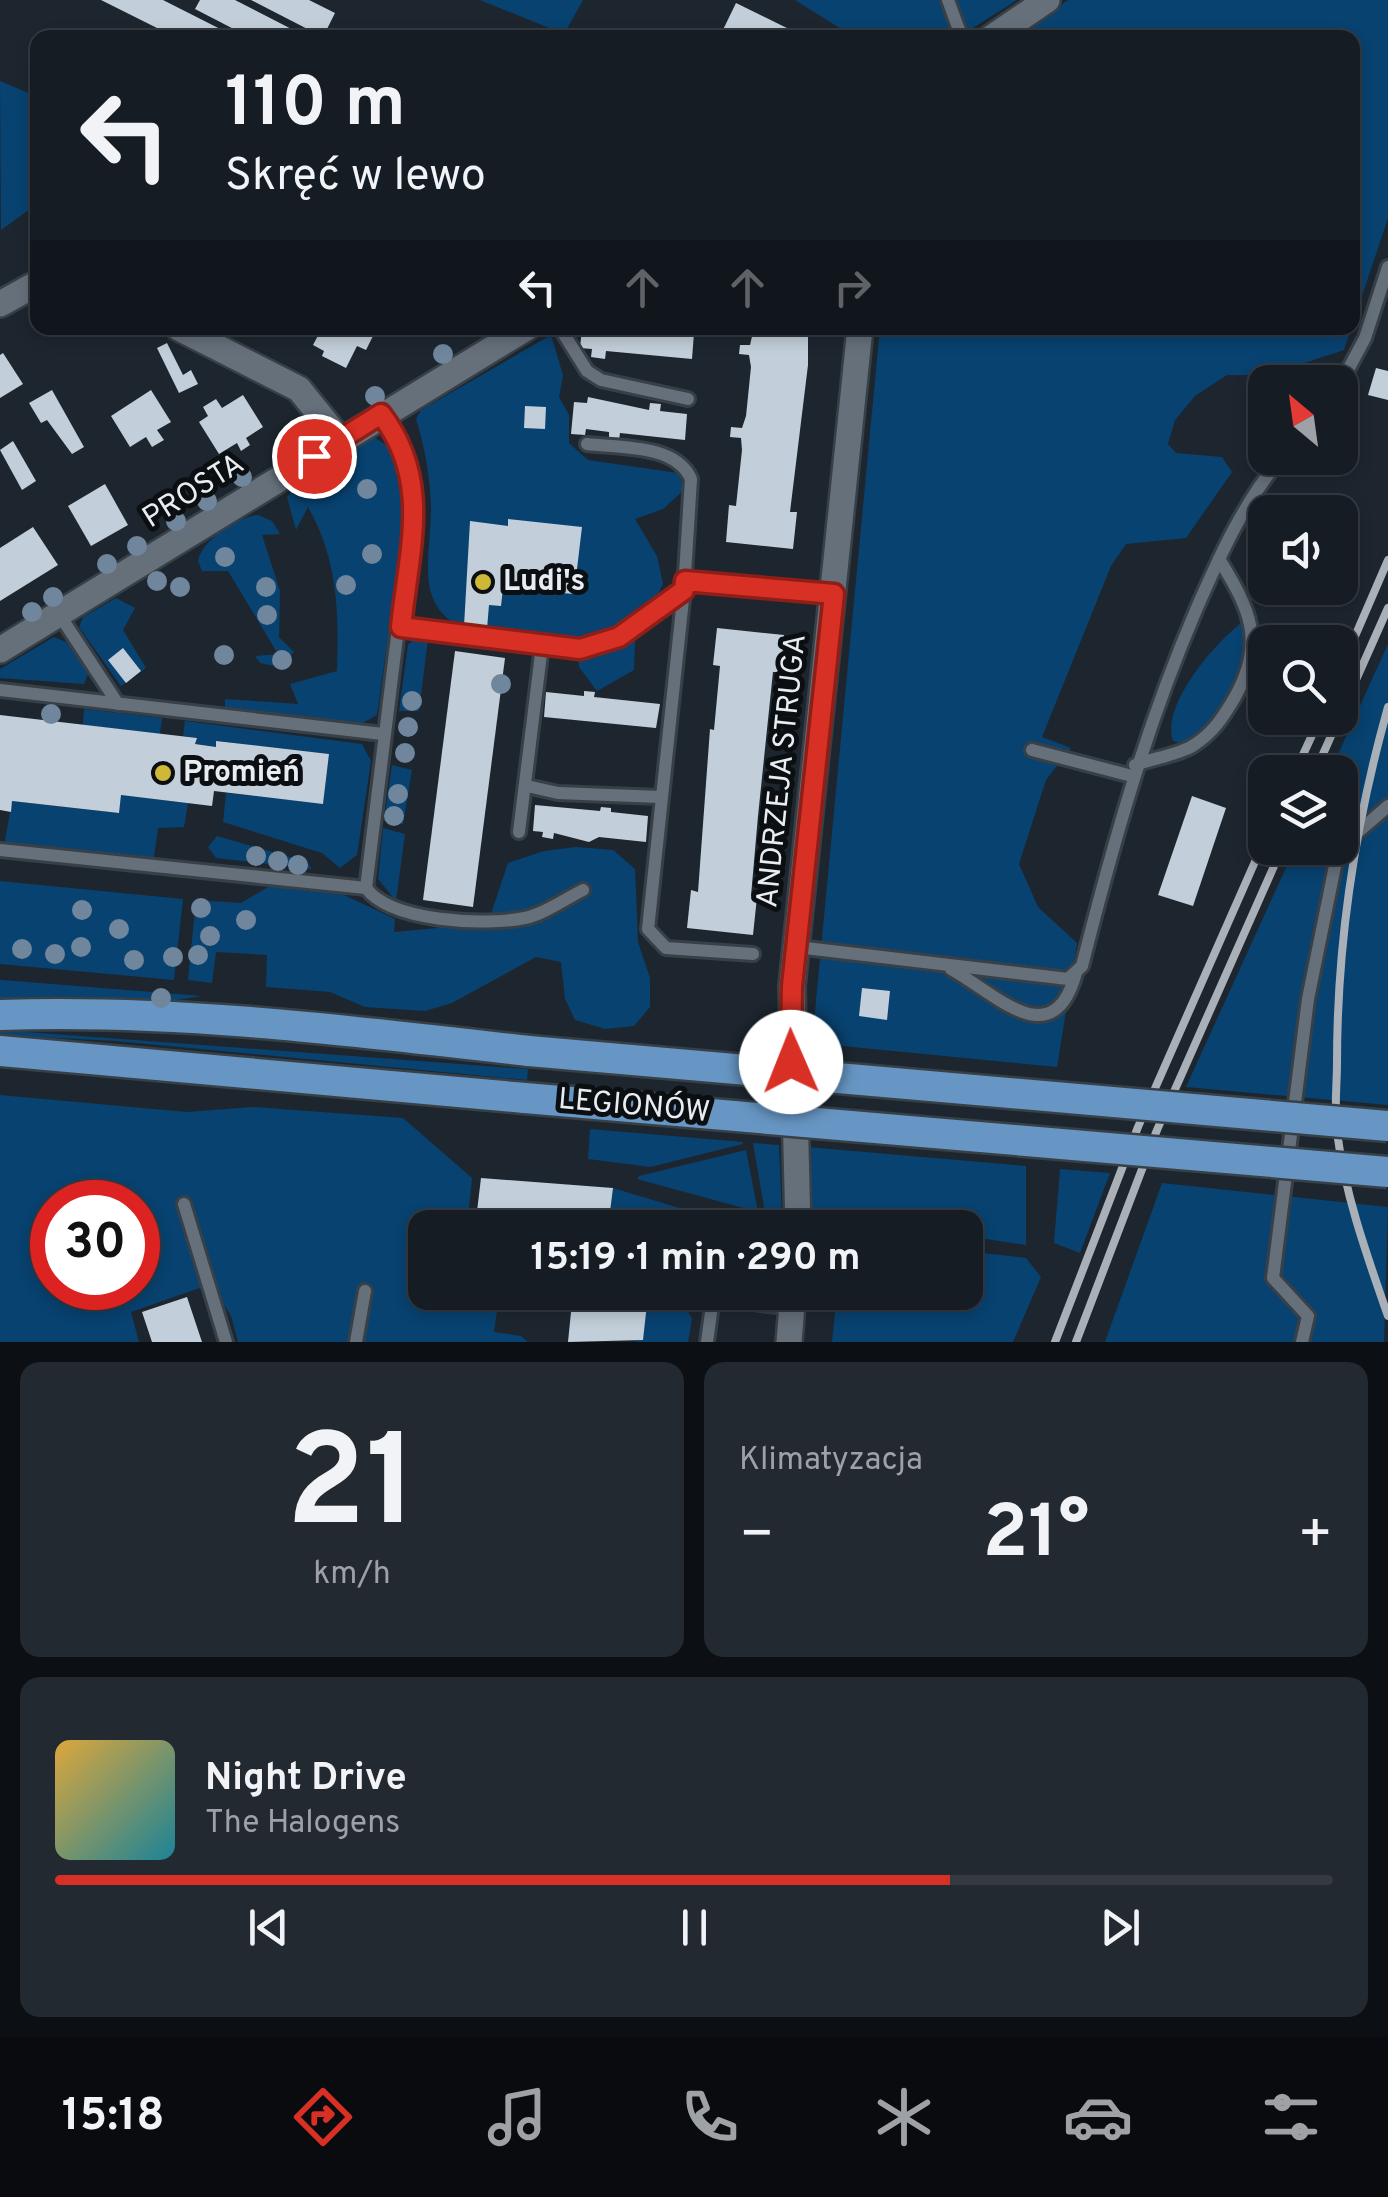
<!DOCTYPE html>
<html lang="pl">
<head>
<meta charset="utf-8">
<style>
	body { margin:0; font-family:Overpass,sans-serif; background:#232930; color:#f1f3f6; height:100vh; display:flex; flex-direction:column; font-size:38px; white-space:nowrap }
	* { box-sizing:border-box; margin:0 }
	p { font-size:32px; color:#9ea1a6 }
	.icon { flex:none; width:55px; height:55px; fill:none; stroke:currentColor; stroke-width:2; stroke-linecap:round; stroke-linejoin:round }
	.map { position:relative; height:1342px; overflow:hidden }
	.panel { display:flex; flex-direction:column; gap:20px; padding:20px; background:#0c0f13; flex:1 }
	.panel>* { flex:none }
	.top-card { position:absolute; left:30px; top:30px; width:1330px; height:305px; border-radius:20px; box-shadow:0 5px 15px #0003,0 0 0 2px #353a41; background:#161c23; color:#f1f3f6; overflow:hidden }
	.needle { width:65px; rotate:331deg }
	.tools { position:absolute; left:1248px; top:365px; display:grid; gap:20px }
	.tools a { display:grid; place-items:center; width:110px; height:110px; border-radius:20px; background:#161c23; box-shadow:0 5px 15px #0003,0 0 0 2px #353a41; font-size:50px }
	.speed { position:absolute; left:30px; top:1180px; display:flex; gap:20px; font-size:50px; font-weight:700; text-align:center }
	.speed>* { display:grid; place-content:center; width:130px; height:130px; border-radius:50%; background:#161c23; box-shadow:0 5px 15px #0003,0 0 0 2px #353a41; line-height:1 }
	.speed .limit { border:15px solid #d22; background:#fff; color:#111 }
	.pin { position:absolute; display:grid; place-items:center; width:85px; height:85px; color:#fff; margin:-42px; border:5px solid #fff; border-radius:50%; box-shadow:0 2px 10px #0007 }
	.me { position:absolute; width:110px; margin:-55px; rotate:359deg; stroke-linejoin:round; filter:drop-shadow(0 0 8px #0008) }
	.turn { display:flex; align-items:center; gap:35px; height:210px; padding:0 30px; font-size:45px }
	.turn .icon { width:130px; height:130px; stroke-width:2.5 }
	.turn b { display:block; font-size:70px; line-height:85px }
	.lanes { display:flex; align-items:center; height:95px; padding:0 30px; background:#0003; justify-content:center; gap:50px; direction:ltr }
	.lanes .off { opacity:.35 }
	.big { font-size:75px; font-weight:700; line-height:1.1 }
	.panel .card { flex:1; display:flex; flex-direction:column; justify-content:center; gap:15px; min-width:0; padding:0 35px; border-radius:20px; background:#232930 }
	.panel .dial { align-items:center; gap:0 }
	.dial b { font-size:130px; line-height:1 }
	.song { display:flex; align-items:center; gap:30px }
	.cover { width:120px; height:120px; border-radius:15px; background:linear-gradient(135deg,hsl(40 70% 55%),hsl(190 70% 35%)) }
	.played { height:10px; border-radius:5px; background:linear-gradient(90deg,#d93025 70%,#353a41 70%) }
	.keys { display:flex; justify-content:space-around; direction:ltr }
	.heat { display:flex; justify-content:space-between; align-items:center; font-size:55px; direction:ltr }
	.panel .tiles { flex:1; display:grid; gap:20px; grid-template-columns:1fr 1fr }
	.card:last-child { grid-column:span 2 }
	.trip { position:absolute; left:408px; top:1210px; width:575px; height:100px; border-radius:20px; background:#161c23; box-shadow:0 5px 15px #0003,0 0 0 2px #353a41; font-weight:700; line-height:100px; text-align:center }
	.menu { display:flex; height:160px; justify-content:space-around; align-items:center; background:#090b0e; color:#9ea1a6 }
	.menu .icon { width:70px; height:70px }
	.menu .current { color:#d93025 }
	.menu b { font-size:45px; color:#f1f3f6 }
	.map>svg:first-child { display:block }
</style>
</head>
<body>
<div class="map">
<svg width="1388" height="1342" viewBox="0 0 1388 1342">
	<rect width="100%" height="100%" fill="#1d262f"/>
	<!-- green -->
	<g fill="#084270" fill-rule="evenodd">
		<path d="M480,0H583L564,34Z"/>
		<path d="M795,0H1017L957,38L854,37Z"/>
		<path d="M1068,0H1388V218L1353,323L1352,38H1013Z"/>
		<path d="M0,81L38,97L37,204L1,230Z"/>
		<path d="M880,328H1351L1344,350L1268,375H1227L1195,396L1175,420L1168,444L1176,453L1222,457L1232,472L1186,538L1126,544L1111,566L1042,737L1071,748L1046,780L1019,864L1038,907L1077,943L1057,1067L812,1043Z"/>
		<path d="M551,335L563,375L559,397L569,415V443L588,460L678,473L685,489L663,509L635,519L657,556L663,584L635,641L634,670L597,691L579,667L577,647C544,633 510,645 477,634C412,612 430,566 431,511C431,482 425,447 416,419L421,410Z"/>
		<path d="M374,437L393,450L406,508L377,715L359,725L225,708V699L298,704L290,684L337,671C339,612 338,560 308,507L296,530L287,497L298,483Z"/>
		<path d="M258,515L272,521L280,534L262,535L280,591L279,637L294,652L279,667L260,663L255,656L278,654L228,571H202L198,561C202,540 237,517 258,515Z"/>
		<path d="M116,598L135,608L123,630L146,668L121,686L79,627L83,617Z"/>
		<path d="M1245,620C1247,672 1228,717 1181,743L1173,741C1160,705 1217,640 1245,620Z"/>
		<path d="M54,637L66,642L89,672L84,684L0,678V669Z"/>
		<path d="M414,639H428L419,711H399L408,645Z"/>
		<path d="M1388,644V1105L1186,1087L1295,848H1340V772H1330Z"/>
		<path d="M84,709L162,718L160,734L83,725Z"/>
		<path d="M185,721L362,744L371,761L357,855L340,868L322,853L223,822L226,793L323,803L329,754L217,741L216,747L195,744L196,738L183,736Z"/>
		<path d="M392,765L412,770L403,824L384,821Z"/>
		<path d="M121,795L188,803L184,827L158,828L153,863L4,846L12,801L118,813Z"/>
		<path d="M383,828L405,834L396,901L378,879Z"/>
		<path d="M217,836L307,862L312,869L216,858L208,847Z"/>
		<path d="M576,847L613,850L635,869L638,942L650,978V1007L634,1026L605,1029L575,1020L565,999L561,962L536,957L452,1003L425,1011L365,1007L330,992L266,987L267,955L216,952L212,983L188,980L196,900L241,903L273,884L342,894L395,919L394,932L480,924L490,917L508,863L544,851Z"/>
		<path d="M0,881L183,899L174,980L0,964Z"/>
		<path d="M0,980H2L202,996L170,1001L0,1002Z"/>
		<path d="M0,1030L528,1069L527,1080L116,1041L0,1035Z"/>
		<path d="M0,1095L187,1112L253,1107L403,1118L472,1178L467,1227L425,1228V1292L491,1293L498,1305L494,1332L521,1336L528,1342H238L231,1316L211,1284L131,1312L139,1342H0ZM52,1202H138V1288H52Z"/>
		<path d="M590,1129L743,1142V1144L650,1167L588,1159Z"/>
		<path d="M753,1143L779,1145L782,1216L765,1213Z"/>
		<path d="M807,1147L1026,1166V1245L965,1236V1228L907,1227L809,1213Z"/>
		<path d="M746,1150L758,1212L637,1179L639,1176Z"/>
		<path d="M1060,1169L1110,1173L1080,1253L1054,1243Z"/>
		<path d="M1162,1183L1388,1207L1384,1342H1105Z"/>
		<path d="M613,1188L736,1225L757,1227L608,1228Z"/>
		<path d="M965,1251L1026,1258L1041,1277L1013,1342H832L837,1293L965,1292Z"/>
		<path d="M647,1302L686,1307L692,1319L688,1342H634L643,1339Z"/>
	</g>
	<!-- building -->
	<g fill="#c2ced9">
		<path d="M101,0H163L238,38H154L159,29Z"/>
		<path d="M200,0H235L309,38H251L195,9Z"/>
		<path d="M251,0H309L335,13L323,37Z"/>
		<path d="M736,3L795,32L792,38H719Z"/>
		<path d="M322,328H377L366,350L357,346L346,368L322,356L324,351L313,345Z"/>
		<path d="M582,328L694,333L692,359L606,351L605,359L591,357L592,349L580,348Z"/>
		<path d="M754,328H808V365L790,512H797L793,549L726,542L729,505L736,506L742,450L741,438L730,437L731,427L742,428L746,416L751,367L749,355L739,354L740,345H750Z"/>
		<path d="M167,343L183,375L191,370L198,384L179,393L157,348Z"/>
		<path d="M3,353L23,384L0,398V355Z"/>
		<path d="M1376,368L1388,371V400L1368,395Z"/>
		<path d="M52,390L84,447L72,454L47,420L41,423L29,403Z"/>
		<path d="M151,390L171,422L157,430L164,440L152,447L146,437L130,447L111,416Z"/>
		<path d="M243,395L263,427L246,438L250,445L241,451L237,443L219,454L199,422L208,416L203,407L216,399L222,408Z"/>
		<path d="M588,397L649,410L650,403L661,404L660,411L687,414L685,440L620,433L619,440L609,438V432L586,429L585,435L571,434L574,402L587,403Z"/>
		<path d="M525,406L546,407L545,429L524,428Z"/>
		<path d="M13,441L36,481L22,490L0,450Z"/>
		<path d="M105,484L128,525L91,546L68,506Z"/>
		<path d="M508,519L582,527L574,594L503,588L501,606L489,605L487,629L464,626L470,521L508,526Z"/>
		<path d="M33,527L58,565L0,601V548Z"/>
		<path d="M717,628L784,635L781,672H773L758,816L751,896L757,897L753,935L687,928L691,890L698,892L710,729L714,730L720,666L713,665Z"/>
		<path d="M123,648L141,671L126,683L108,660Z"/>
		<path d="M455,651L505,658L473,907L423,900Z"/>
		<path d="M584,691L595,692L594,697L660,704L656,728L544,717L546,692L584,696Z"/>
		<path d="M0,715L197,738L195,744L216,747V741L329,754L323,804L214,791L212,806L121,795L119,813L12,801L11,812L0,810Z"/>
		<path d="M1192,796L1226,808L1193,906L1158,895Z"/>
		<path d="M535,805L600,811L601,807L611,808V812L648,816L646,842L599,837L589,842L554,833L553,839L542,837L543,832L533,831Z"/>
		<path d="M862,988L890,991L887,1020L859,1016Z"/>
		<path d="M481,1178L613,1188L608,1228H475Z"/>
		<path d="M573,1292L648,1295L643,1340L568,1342Z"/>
		<path d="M187,1297L202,1342H152L142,1312Z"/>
	</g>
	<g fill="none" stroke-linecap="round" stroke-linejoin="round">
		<!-- lane casing -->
		<g stroke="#384047" stroke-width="18">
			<g id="lane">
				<path d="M948,0L962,38"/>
				<path d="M560,328L587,371L601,380L688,399"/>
				<path d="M1340,385L1365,338L1388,267"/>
				<path d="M587,444C620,448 676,444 691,479L684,590L648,929L666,948L753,954"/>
				<path d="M685,581L834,594"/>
				<path d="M59,614L118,704"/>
				<path d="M401,627L542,646L519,832"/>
				<path d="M542,646C607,657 635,625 684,590"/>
				<path d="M0,690L383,734"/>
				<path d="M1032,750L1132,776"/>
				<path d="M1135,765C1153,758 1179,755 1194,745C1213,733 1224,716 1235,697C1266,642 1250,609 1219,559"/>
				<path d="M527,786L558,793L660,797"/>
				<path d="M0,850L366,888L415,491L409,461L382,414"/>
				<path d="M366,888C391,922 485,926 525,918C544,914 565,899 583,890"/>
				<path d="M797,947L1068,979L1082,966C1113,844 1146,726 1196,610C1220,555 1243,504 1281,458"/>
				<path d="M951,969C995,993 1053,1057 1076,973"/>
				<path d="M184,1204L226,1342"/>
				<path d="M356,1342L365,1291"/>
				<path d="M707,1342L713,1298L791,1308"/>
				<path d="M1302,1342L1308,1316L1273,1278L1308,999L1336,861L1343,845L1388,806"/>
			</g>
		</g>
		<!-- street casing -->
		<g stroke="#384047" stroke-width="30">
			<g id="street">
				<path d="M991,38L1047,0"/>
				<path d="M0,304L38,283"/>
				<path d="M179,328L299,389L340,440"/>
				<path d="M0,650L526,328"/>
				<path d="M798,1228L792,986L860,328"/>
				<path d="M789,1342L793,1292"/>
			</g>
		</g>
		<!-- primary casing -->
		<g stroke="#384047" stroke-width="35">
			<g id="primary">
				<path d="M0,1015C178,1009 353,1031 529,1051"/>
				<path d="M0,1051L525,1098"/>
			</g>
		</g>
		<!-- lane -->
		<use href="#lane" stroke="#66707b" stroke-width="12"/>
		<!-- street -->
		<use href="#street" stroke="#66707b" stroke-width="25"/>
		<!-- primary -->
		<use href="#primary" stroke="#6796c4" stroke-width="30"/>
		<!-- rail -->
		<g stroke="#aab0b7" stroke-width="8">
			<path d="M1340,671L1388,560"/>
			<path d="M1388,707C1355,824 1337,941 1337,1063C1337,1085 1334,1109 1337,1132C1345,1195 1367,1256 1388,1316"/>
			<path d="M1295,772L1320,718"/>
			<path d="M1315,772L1388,608"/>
			<path d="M1055,1342L1138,1127L1265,839"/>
			<path d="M1076,1342L1157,1130L1282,848"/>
		</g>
		<!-- primary-bridge casing -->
		<g stroke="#384047" stroke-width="35" stroke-linecap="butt">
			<g id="primary-bridge">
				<path d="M529,1051L1388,1126"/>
				<path d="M525,1098L1388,1172"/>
			</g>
		</g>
		<!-- primary-bridge -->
		<use href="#primary-bridge" stroke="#6796c4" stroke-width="30"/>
	</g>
	<!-- trees -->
	<g fill="#70869c">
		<circle cx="443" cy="354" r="10"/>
		<circle cx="375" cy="396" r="10"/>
		<circle cx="292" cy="448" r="10"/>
		<circle cx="242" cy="477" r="10"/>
		<circle cx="367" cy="489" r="10"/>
		<circle cx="207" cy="501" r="10"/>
		<circle cx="176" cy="521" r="10"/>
		<circle cx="137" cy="546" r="10"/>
		<circle cx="372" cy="554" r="10"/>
		<circle cx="225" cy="557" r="10"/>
		<circle cx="107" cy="564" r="10"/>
		<circle cx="157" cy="581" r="10"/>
		<circle cx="346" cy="585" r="10"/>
		<circle cx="180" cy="587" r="10"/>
		<circle cx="266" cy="587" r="10"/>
		<circle cx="53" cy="597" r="10"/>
		<circle cx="32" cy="612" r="10"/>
		<circle cx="267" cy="615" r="10"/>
		<circle cx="224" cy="655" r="10"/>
		<circle cx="282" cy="660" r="10"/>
		<circle cx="501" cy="684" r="10"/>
		<circle cx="412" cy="701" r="10"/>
		<circle cx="51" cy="714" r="10"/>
		<circle cx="408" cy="727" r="10"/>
		<circle cx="405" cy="753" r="10"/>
		<circle cx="398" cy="794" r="10"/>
		<circle cx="394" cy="816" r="10"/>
		<circle cx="256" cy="856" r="10"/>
		<circle cx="278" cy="861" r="10"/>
		<circle cx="298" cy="865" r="10"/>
		<circle cx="201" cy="908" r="10"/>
		<circle cx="82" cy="910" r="10"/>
		<circle cx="246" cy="920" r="10"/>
		<circle cx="119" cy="929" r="10"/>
		<circle cx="210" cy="936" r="10"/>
		<circle cx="81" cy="947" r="10"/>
		<circle cx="22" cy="949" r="10"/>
		<circle cx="55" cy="954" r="10"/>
		<circle cx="198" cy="955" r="10"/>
		<circle cx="173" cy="957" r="10"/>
		<circle cx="134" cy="960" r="10"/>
		<circle cx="161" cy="998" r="10"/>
	</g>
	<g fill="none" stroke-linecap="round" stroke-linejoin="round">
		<!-- route casing -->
		<g stroke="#8d1f18" stroke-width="25">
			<path id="route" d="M314,456L381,414C432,481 409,548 401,627L580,649L619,637L684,590L685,581L834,594L792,986L791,1062"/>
		</g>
		<!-- route -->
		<use href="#route" stroke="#d93025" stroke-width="18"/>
	</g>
	<!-- markers -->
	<g fill="#ceb837" stroke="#0b0f12" stroke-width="4">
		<circle cx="483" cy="582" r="10"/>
		<circle cx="163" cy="773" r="10"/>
	</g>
	<g text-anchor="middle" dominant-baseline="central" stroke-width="10" stroke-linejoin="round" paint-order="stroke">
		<!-- street labels -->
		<g font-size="30" fill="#e7edf3" stroke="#0b0f12">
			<text transform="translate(194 492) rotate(-32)">PROSTA</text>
			<text transform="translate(783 771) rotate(-84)">ANDRZEJA STRUGA</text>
			<text transform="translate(634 1107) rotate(5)">LEGIONÓW</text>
		</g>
		<!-- poi labels -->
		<g font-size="30" font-weight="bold" fill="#e7edf3" stroke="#0b0f12" text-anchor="start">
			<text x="503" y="582">Ludi's</text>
			<text x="183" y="773">Promień</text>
		</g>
	</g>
</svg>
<div class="tools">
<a><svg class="needle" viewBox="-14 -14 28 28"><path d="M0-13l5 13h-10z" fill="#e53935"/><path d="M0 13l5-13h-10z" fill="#9ea1a6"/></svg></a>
<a><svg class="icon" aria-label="sound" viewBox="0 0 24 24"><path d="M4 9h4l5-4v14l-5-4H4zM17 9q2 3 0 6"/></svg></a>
<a><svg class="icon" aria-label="search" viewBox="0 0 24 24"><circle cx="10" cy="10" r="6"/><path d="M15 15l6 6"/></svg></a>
<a><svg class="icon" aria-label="layers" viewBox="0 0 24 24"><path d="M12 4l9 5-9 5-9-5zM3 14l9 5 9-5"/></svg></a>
</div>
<div class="speed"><div class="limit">30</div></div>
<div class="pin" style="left:314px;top:456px;background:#d93025"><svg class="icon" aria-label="arrive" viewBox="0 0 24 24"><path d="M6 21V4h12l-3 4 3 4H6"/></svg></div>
<svg class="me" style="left:791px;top:1062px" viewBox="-20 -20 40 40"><circle r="19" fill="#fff"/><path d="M0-13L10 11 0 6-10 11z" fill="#d93025"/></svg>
<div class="trip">15:19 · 1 min · 290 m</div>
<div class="top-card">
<div class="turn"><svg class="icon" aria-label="left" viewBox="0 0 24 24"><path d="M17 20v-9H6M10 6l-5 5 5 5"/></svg><div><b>110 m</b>Skręć w lewo</div></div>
<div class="lanes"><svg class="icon" aria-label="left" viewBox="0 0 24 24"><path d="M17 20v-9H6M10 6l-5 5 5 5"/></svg><svg class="icon off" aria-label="ahead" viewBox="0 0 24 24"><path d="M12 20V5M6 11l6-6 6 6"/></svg><svg class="icon off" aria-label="ahead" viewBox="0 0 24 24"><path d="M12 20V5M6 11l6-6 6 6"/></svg><svg class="icon off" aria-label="right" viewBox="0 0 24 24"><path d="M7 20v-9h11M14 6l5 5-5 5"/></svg></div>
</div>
</div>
<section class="panel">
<div class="tiles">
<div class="card dial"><b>21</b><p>km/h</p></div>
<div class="card"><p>Klimatyzacja</p>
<div class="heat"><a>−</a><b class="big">21°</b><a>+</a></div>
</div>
<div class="card">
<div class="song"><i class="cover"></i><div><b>Night Drive</b><p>The Halogens</p></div></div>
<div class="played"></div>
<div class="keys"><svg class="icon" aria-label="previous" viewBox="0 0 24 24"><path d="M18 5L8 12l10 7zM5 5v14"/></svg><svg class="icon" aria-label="pause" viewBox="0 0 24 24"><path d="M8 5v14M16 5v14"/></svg><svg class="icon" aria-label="next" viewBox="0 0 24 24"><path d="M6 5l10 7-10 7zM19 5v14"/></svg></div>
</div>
</div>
</section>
<nav class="menu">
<b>15:18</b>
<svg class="icon current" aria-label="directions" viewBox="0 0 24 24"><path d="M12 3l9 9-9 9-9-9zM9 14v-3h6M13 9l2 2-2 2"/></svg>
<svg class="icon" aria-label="music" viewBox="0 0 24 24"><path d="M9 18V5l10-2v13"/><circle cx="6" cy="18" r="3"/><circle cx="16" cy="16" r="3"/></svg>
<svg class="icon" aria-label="phone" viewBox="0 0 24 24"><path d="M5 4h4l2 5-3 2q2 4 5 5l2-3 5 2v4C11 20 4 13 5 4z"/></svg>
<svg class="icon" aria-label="climate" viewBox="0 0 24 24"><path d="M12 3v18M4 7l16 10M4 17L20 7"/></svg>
<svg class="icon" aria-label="car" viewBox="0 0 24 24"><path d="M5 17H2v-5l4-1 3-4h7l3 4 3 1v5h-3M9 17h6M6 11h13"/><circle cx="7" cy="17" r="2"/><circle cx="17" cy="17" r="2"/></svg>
<svg class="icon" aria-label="filters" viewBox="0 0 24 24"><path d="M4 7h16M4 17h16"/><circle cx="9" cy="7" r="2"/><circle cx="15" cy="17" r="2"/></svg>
</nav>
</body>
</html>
